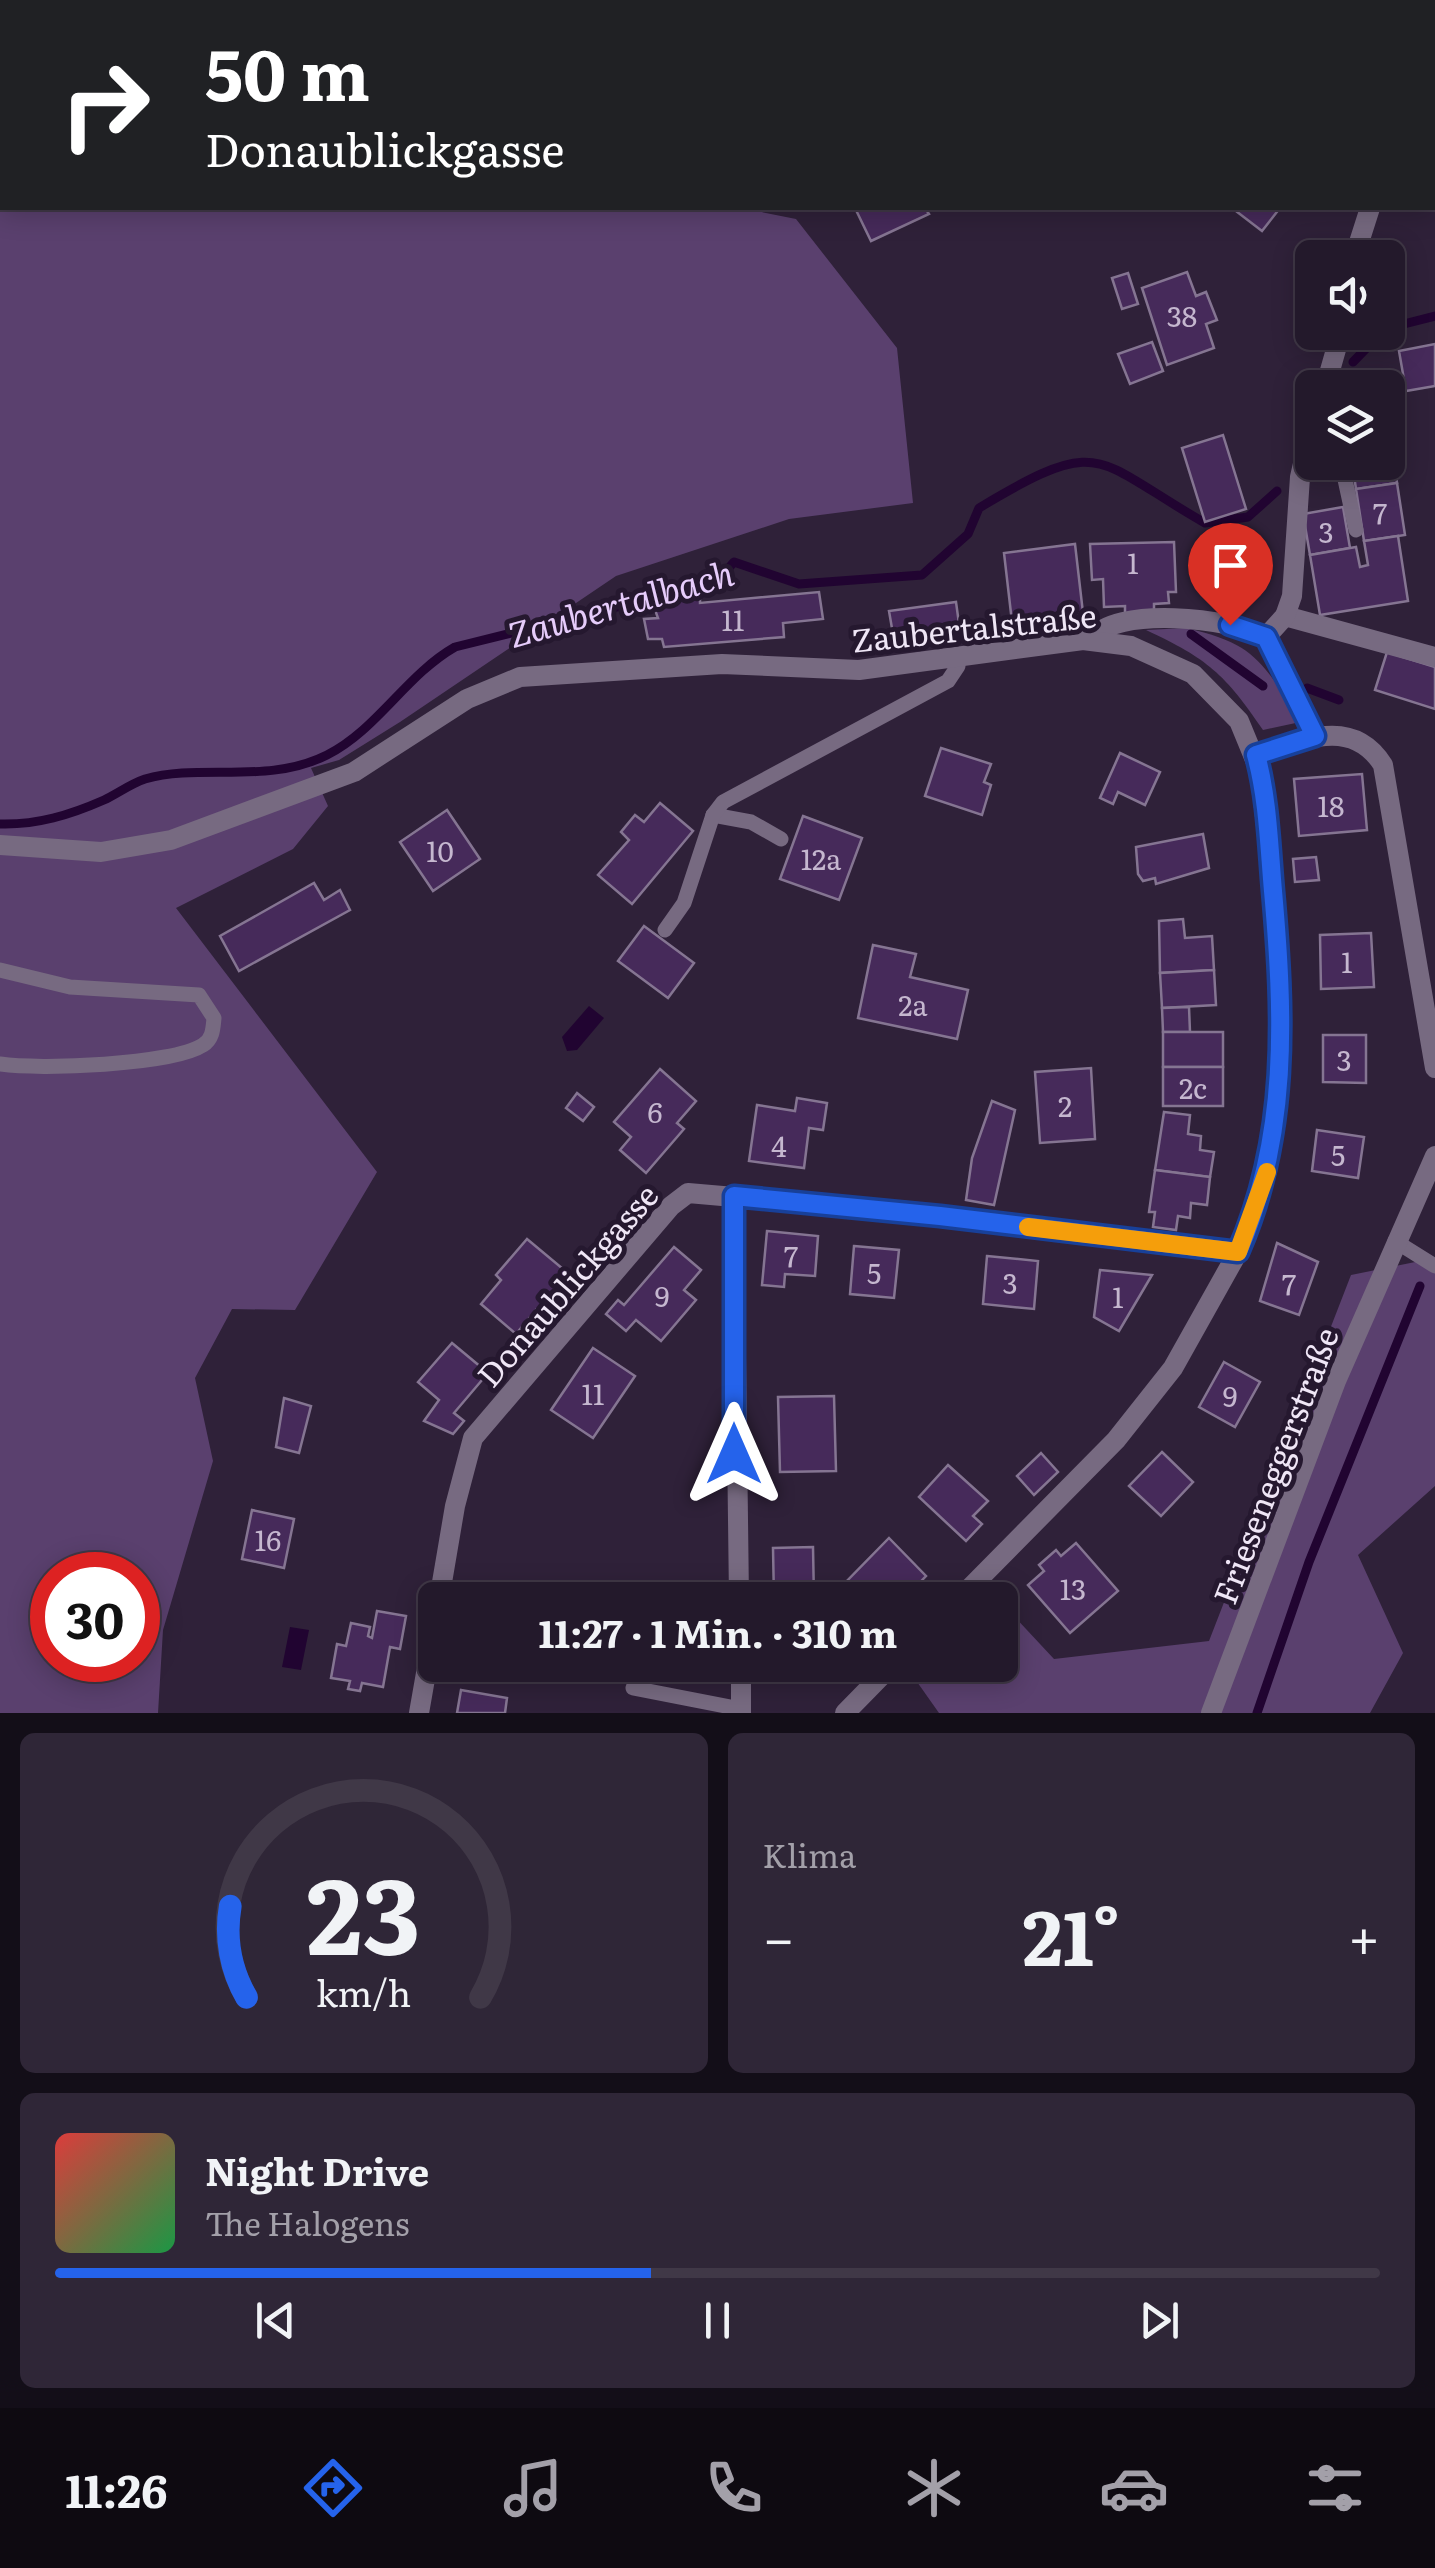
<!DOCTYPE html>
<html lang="de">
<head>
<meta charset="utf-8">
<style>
	body { margin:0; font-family:Literata,serif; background:#2f2637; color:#f1f3f6; height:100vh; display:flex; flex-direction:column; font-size:38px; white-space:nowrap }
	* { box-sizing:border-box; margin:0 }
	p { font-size:32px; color:#a3a0a9 }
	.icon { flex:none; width:55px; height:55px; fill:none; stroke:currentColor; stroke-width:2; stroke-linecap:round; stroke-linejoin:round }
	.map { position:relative; height:1713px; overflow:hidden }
	.side { display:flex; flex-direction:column; gap:20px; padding:20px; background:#130e18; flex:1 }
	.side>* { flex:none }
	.top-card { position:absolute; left:0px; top:0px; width:1435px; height:210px; box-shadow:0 5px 25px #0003,0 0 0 2px #403847; background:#202124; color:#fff; overflow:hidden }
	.tools { position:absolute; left:1295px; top:240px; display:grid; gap:20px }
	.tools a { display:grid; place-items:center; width:110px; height:110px; border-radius:15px; background:#23192b; box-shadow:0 5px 25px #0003,0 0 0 2px #403847; font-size:50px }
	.speed { position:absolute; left:30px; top:1552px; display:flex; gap:20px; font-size:50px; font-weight:700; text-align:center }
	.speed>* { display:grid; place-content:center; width:130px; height:130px; border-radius:50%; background:#23192b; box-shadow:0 5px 25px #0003,0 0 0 2px #403847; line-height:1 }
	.speed .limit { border:15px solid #d22; background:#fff; color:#111 }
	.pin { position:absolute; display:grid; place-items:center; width:85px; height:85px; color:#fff; margin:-102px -42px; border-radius:50% 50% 50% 0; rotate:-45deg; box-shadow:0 0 10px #0007 }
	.pin .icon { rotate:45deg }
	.me { position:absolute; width:110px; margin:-55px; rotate:0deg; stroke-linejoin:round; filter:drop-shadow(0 0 8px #0008) }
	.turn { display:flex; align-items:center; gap:35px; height:210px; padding:0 40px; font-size:45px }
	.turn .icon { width:130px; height:130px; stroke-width:2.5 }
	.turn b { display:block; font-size:70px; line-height:85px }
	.big { font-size:75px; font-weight:700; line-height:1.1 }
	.side .widget { flex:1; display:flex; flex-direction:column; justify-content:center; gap:15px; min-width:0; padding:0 35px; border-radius:15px; background:#2f2637 }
	.side .dial { align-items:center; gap:0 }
	.dial svg { height:260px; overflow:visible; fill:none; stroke:#403847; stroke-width:7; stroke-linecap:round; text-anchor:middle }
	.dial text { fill:#f1f3f6; stroke:none }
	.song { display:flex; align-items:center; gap:30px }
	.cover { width:120px; height:120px; border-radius:15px; background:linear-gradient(135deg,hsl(0 70% 55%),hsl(140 70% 35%)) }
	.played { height:10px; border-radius:5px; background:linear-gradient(90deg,#2563eb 45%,#403847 45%) }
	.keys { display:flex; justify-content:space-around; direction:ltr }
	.heat { display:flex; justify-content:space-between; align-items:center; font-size:55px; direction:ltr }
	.side .tiles { flex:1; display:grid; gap:20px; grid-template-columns:1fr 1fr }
	.widget:last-child { grid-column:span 2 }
	.trip { position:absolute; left:418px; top:1582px; width:600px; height:100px; border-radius:15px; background:#23192b; box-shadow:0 5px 25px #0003,0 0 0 2px #403847; font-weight:700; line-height:100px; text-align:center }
	.dock { display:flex; height:160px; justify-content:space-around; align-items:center; background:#0e0a11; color:#a3a0a9 }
	.dock .icon { width:70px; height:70px }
	.dock .on { color:#2563eb }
	.dock b { font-size:45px; color:#f1f3f6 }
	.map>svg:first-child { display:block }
</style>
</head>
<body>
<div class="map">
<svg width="1435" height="1713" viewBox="0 0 1435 1713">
	<rect width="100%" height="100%" fill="#2f2139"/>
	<!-- green -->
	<g fill="#5a406e" fill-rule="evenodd">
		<path d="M0,0H312L2,2V208H741L796,219L897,348L913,503L789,519L616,576L400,722L339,760L311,768L328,806L293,849L176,908L377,1172L295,1310L232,1309L195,1378L213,1461L163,1630L158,1713H0ZM52,1575H138V1660H52Z"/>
		<path d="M1186,628C1262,645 1259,665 1305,721L1263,730C1225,674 1208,659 1146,630Z"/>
		<path d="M1435,1258V1486L1358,1555L1403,1653L1370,1713H939L915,1679L931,1665H1000L1001,1602L1054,1659L1209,1641L1351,1275Z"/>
	</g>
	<!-- water -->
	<g fill="#210431">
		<path d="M589,1006L604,1018L577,1050L567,1051L562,1037Z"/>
		<path d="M290,1627L309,1630L301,1670L282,1667Z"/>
	</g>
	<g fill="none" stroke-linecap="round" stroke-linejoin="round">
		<!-- stream -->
		<g stroke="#210431" stroke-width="9">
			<path d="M1388,328L1435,316"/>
			<path d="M1353,362L1382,332"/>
			<path d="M1191,634L1263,686"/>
			<path d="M1307,688L1339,700"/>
			<path d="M0,824C37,825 70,815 104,800C117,794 130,784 145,779C202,763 267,785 327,755C377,730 406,675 455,647L702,586L720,578L734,562L799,584L922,575L968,534L979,508C1104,433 1093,459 1205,523L1248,517L1277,491"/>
			<path d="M1257,1713L1309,1562L1420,1286"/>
		</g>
	</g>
	<!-- building -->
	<g fill="#462a5a" stroke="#857592" stroke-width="2.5">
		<path d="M855,208H925L929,214L871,241Z"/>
		<path d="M1232,208H1280L1262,231Z"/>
		<path d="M1187,272L1196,296L1206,292L1217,320L1206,324L1214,348L1167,365L1142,288Z"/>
		<path d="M1128,273L1138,304L1122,309L1112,278Z"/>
		<path d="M1152,342L1163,371L1130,384L1118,354Z"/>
		<path d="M1435,344V386L1406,391L1399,351Z"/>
		<path d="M1388,426L1397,483L1356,489L1352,462H1388Z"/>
		<path d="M1223,435L1246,509L1205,522L1182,448Z"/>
		<path d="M1397,483L1405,535L1364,541L1356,489Z"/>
		<path d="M1343,507L1350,548L1310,555L1303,514Z"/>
		<path d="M1398,536L1408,601L1320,615L1310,555L1356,547L1360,567L1368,565L1364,541Z"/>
		<path d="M1174,542L1176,592H1168L1169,603L1154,604V612L1125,614V606L1104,607L1103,579L1092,580L1090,544Z"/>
		<path d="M1075,544L1083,613L1012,622L1004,553Z"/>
		<path d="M700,592V603L819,592L823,619L783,623L784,637L664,647L662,639H648L644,619L658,618L654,607Z"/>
		<path d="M956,602L960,631L894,640L889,611Z"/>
		<path d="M1387,652L1435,667V709L1375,690Z"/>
		<path d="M941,748L991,764L984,782L991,785L982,815L925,796Z"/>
		<path d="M1120,753L1160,772L1145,805L1118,792L1113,804L1100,798Z"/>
		<path d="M1362,774L1367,830L1299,836L1294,779Z"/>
		<path d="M660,803L693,831L632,904L598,875L629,840L621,832L635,815L644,822Z"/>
		<path d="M447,810L480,859L433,891L400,842Z"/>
		<path d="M803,816L862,838L839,900L780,879Z"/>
		<path d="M1203,834L1209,868L1156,884L1155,878L1143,881L1138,874L1136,847Z"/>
		<path d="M1316,857L1319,880L1295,882L1293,859Z"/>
		<path d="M314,883L324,900L340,890L350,910L239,971L220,936Z"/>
		<path d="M1183,919L1185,938L1212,936L1214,970L1160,973L1159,921Z"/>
		<path d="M644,926L694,963L668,998L618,961Z"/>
		<path d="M1371,933L1374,987L1321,989L1320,935Z"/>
		<path d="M873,945L916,954L910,977L968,990L957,1039L858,1018Z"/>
		<path d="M1214,970L1216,1005L1162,1008L1160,973Z"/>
		<path d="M1189,1007L1190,1032H1163L1162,1008Z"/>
		<rect x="1163" y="1032" width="60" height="35"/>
		<path d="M1323,1035H1366V1083L1323,1082Z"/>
		<rect x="1163" y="1067" width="60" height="39"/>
		<path d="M1091,1068L1095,1139L1040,1143L1035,1072Z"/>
		<path d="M660,1069L696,1101L677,1123L684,1129L646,1173L620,1150L631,1137L614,1122Z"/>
		<path d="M577,1093L594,1107L583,1121L566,1108Z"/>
		<path d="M797,1098L827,1103L823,1130L809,1128L804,1168L749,1161L757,1105L795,1111Z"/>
		<path d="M992,1101L1015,1110L994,1205L966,1200L972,1158Z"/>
		<path d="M1164,1112L1190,1115L1188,1134L1201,1136L1200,1150L1214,1152L1210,1177L1155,1170Z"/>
		<path d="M1317,1130L1364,1137L1358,1178L1312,1171Z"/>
		<path d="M1155,1170L1210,1177L1207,1205L1191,1203L1190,1218L1178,1216L1176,1230L1153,1227L1155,1212H1149Z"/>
		<path d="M767,1231L818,1236L815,1276L785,1274L784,1287L762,1285Z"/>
		<path d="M527,1239L575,1279L543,1316L536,1310L516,1334L481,1304L501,1280L496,1275Z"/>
		<path d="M1277,1243L1318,1262L1299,1315L1260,1301Z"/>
		<path d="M854,1246L899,1250L894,1298L850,1294Z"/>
		<path d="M674,1247L701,1270L684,1290L696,1300L661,1341L636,1320L626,1331L606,1314L618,1300L624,1305Z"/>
		<path d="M987,1256L1038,1261L1034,1309L983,1304Z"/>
		<path d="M1100,1270L1152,1275L1119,1331L1094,1317Z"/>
		<path d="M452,1343L488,1373L454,1413L464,1421L453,1434L424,1421L439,1400L418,1382Z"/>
		<path d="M593,1348L635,1376L593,1438L551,1410Z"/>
		<path d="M1224,1362L1260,1382L1235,1427L1199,1407Z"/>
		<path d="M834,1396L836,1471L780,1472L778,1397Z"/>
		<path d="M284,1398L311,1406L299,1453L276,1447Z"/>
		<path d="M1162,1452L1193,1482L1161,1516L1129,1486Z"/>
		<path d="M1041,1453L1058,1472L1034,1495L1017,1476Z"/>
		<path d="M948,1465L988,1501L973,1516L982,1524L966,1541L919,1497Z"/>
		<path d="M252,1510L294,1519L284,1568L242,1559Z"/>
		<path d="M889,1538L926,1576L903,1600H861L844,1584Z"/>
		<path d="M1076,1543L1118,1591L1070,1633L1028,1585L1044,1571L1039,1565L1056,1550L1061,1556Z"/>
		<path d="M813,1547L814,1600H774L773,1548Z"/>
		<path d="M377,1611L406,1616L400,1649L390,1647L383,1687L362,1683L360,1691L348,1689L350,1681L331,1678L337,1644L346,1646L351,1623L370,1627L368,1636L372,1638Z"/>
		<path d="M461,1690L507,1698L505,1713H457Z"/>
	</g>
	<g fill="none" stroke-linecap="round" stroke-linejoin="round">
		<!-- service -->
		<g stroke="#776a81" stroke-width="15">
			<path d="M1335,462L1344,475L1356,530"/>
			<path d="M713,815L751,822L781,839"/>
			<path d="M665,930L684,903L713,815L723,802L948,681L958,666L956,658"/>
			<path d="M0,970L70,987L199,995L214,1018C213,1028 213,1039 203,1045C172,1065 39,1070 0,1064"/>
			<path d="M1395,1241L1435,1266"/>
			<path d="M633,1688L741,1709"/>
		</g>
		<!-- minor -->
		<g stroke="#776a81" stroke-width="20">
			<path d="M383,0L388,2"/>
			<path d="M332,2L333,0"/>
			<path d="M422,2L430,0"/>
			<path d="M1031,2L1036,0"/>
			<path d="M1432,120L1435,117"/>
			<path d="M1354,258L1370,208"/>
			<path d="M1325,388L1341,332"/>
			<path d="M1285,616L1435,657"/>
			<path d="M1266,637L1285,616L1292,596L1300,477L1312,425"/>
			<path d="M1091,640C1114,605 1232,618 1266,637L1315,736"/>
			<path d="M1256,755C1300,741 1352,715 1383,765L1435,1068"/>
			<path d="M0,845L101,852L171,840L354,772L467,699L520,677L722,664L859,670L1083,640L1131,646L1193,674L1239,721L1260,772L1275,907L1281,1053L1267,1171L1238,1252L1173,1368L1116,1440L958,1600"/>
			<path d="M734,1196L739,1600"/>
			<path d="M439,1600L455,1506L473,1438L671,1206L688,1193L940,1215L1238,1252"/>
			<path d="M741,1665V1713"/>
			<path d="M419,1713L435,1622"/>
			<path d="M845,1713L892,1665"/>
			<path d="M1211,1713L1336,1381L1435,1156"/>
		</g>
	</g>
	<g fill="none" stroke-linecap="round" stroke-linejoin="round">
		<!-- route casing -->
		<g stroke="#184099" stroke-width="25">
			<path id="route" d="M734,1454V1196L940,1216L1238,1252C1289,1136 1284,1015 1273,891C1269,846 1268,799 1256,755L1315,736L1266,637L1230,625"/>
		</g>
		<!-- route -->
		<use href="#route" stroke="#2563eb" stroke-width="18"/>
		<!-- slow -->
		<path stroke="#f59e0b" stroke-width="18" d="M1028,1227L1238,1252L1267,1172"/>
	</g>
	<g text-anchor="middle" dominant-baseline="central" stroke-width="10" stroke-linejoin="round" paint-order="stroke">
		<!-- number labels -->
		<g font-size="28" fill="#c5b7cf">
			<text x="1182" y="315">38</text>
			<text x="1380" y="512">7</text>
			<text x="1326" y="531">3</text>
			<text x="1133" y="562">1</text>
			<text x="733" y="619">11</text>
			<text x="1331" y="805">18</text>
			<text x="440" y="850">10</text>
			<text x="821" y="858">12a</text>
			<text x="1347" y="961">1</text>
			<text x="913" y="1004">2a</text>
			<text x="1344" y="1059">3</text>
			<text x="1193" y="1087">2c</text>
			<text x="1065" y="1105">2</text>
			<text x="655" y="1111">6</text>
			<text x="779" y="1145">4</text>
			<text x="1338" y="1154">5</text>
			<text x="791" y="1255">7</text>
			<text x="874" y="1272">5</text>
			<text x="1010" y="1282">3</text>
			<text x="1289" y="1283">7</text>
			<text x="662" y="1295">9</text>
			<text x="1118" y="1296">1</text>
			<text x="593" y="1393">11</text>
			<text x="1230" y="1395">9</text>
			<text x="268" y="1539">16</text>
			<text x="1073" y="1588">13</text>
		</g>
		<!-- street labels -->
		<g font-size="32" fill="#efe6f6" stroke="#25182f">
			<text transform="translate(974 626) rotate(-6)">Zaubertalstraße</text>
			<text transform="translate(566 1284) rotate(-49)">Donaublickgasse</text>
			<text transform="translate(1274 1465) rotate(-69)">Frieseneggerstraße</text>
		</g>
		<!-- water labels -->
		<g font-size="35" font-style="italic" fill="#e6ccfb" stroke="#25182f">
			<text transform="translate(620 602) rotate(-16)">Zaubertalbach</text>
		</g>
	</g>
</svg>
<div class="tools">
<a><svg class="icon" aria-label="sound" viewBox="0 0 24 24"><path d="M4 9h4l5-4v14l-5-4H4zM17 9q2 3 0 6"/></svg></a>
<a><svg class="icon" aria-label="layers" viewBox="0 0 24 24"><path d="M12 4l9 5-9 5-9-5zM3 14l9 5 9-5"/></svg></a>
</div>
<div class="speed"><div class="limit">30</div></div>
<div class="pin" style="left:1230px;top:625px;background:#d93025"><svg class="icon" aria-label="arrive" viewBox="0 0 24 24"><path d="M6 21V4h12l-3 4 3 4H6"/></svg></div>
<svg class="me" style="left:734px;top:1454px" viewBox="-20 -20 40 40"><path d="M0-17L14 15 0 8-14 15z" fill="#2563eb" stroke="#fff" stroke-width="4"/></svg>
<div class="trip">11:27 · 1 Min. · 310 m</div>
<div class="top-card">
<div class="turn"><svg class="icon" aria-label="right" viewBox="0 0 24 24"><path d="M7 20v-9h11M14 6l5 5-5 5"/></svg><div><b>50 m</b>Donaublickgasse</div></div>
</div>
</div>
<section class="side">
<div class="tiles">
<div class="widget dial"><svg viewBox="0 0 100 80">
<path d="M14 69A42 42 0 1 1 86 69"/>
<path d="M14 69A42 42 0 0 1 9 41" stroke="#2563eb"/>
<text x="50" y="56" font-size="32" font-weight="700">23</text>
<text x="50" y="72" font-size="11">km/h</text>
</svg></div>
<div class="widget"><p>Klima</p>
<div class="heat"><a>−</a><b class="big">21°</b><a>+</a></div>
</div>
<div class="widget">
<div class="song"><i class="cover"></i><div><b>Night Drive</b><p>The Halogens</p></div></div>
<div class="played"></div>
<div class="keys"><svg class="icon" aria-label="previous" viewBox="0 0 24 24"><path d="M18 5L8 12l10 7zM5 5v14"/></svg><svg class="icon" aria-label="pause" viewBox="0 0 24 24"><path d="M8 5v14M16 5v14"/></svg><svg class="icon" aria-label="next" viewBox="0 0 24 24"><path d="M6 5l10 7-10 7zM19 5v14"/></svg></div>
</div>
</div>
</section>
<nav class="dock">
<b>11:26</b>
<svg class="icon on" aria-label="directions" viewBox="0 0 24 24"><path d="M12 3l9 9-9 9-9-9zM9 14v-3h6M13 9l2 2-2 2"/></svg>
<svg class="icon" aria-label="music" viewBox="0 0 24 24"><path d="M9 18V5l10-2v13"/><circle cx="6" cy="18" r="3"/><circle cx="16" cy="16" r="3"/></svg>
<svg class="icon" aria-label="phone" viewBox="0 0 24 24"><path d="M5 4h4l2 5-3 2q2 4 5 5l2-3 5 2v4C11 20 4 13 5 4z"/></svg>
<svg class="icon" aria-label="climate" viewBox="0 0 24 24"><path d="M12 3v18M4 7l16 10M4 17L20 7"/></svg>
<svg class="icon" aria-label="car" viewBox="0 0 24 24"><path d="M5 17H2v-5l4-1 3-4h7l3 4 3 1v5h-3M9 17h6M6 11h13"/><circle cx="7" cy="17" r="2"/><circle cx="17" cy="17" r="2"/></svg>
<svg class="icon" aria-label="filters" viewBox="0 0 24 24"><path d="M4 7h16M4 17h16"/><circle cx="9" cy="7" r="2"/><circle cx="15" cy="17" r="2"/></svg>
</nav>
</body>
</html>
